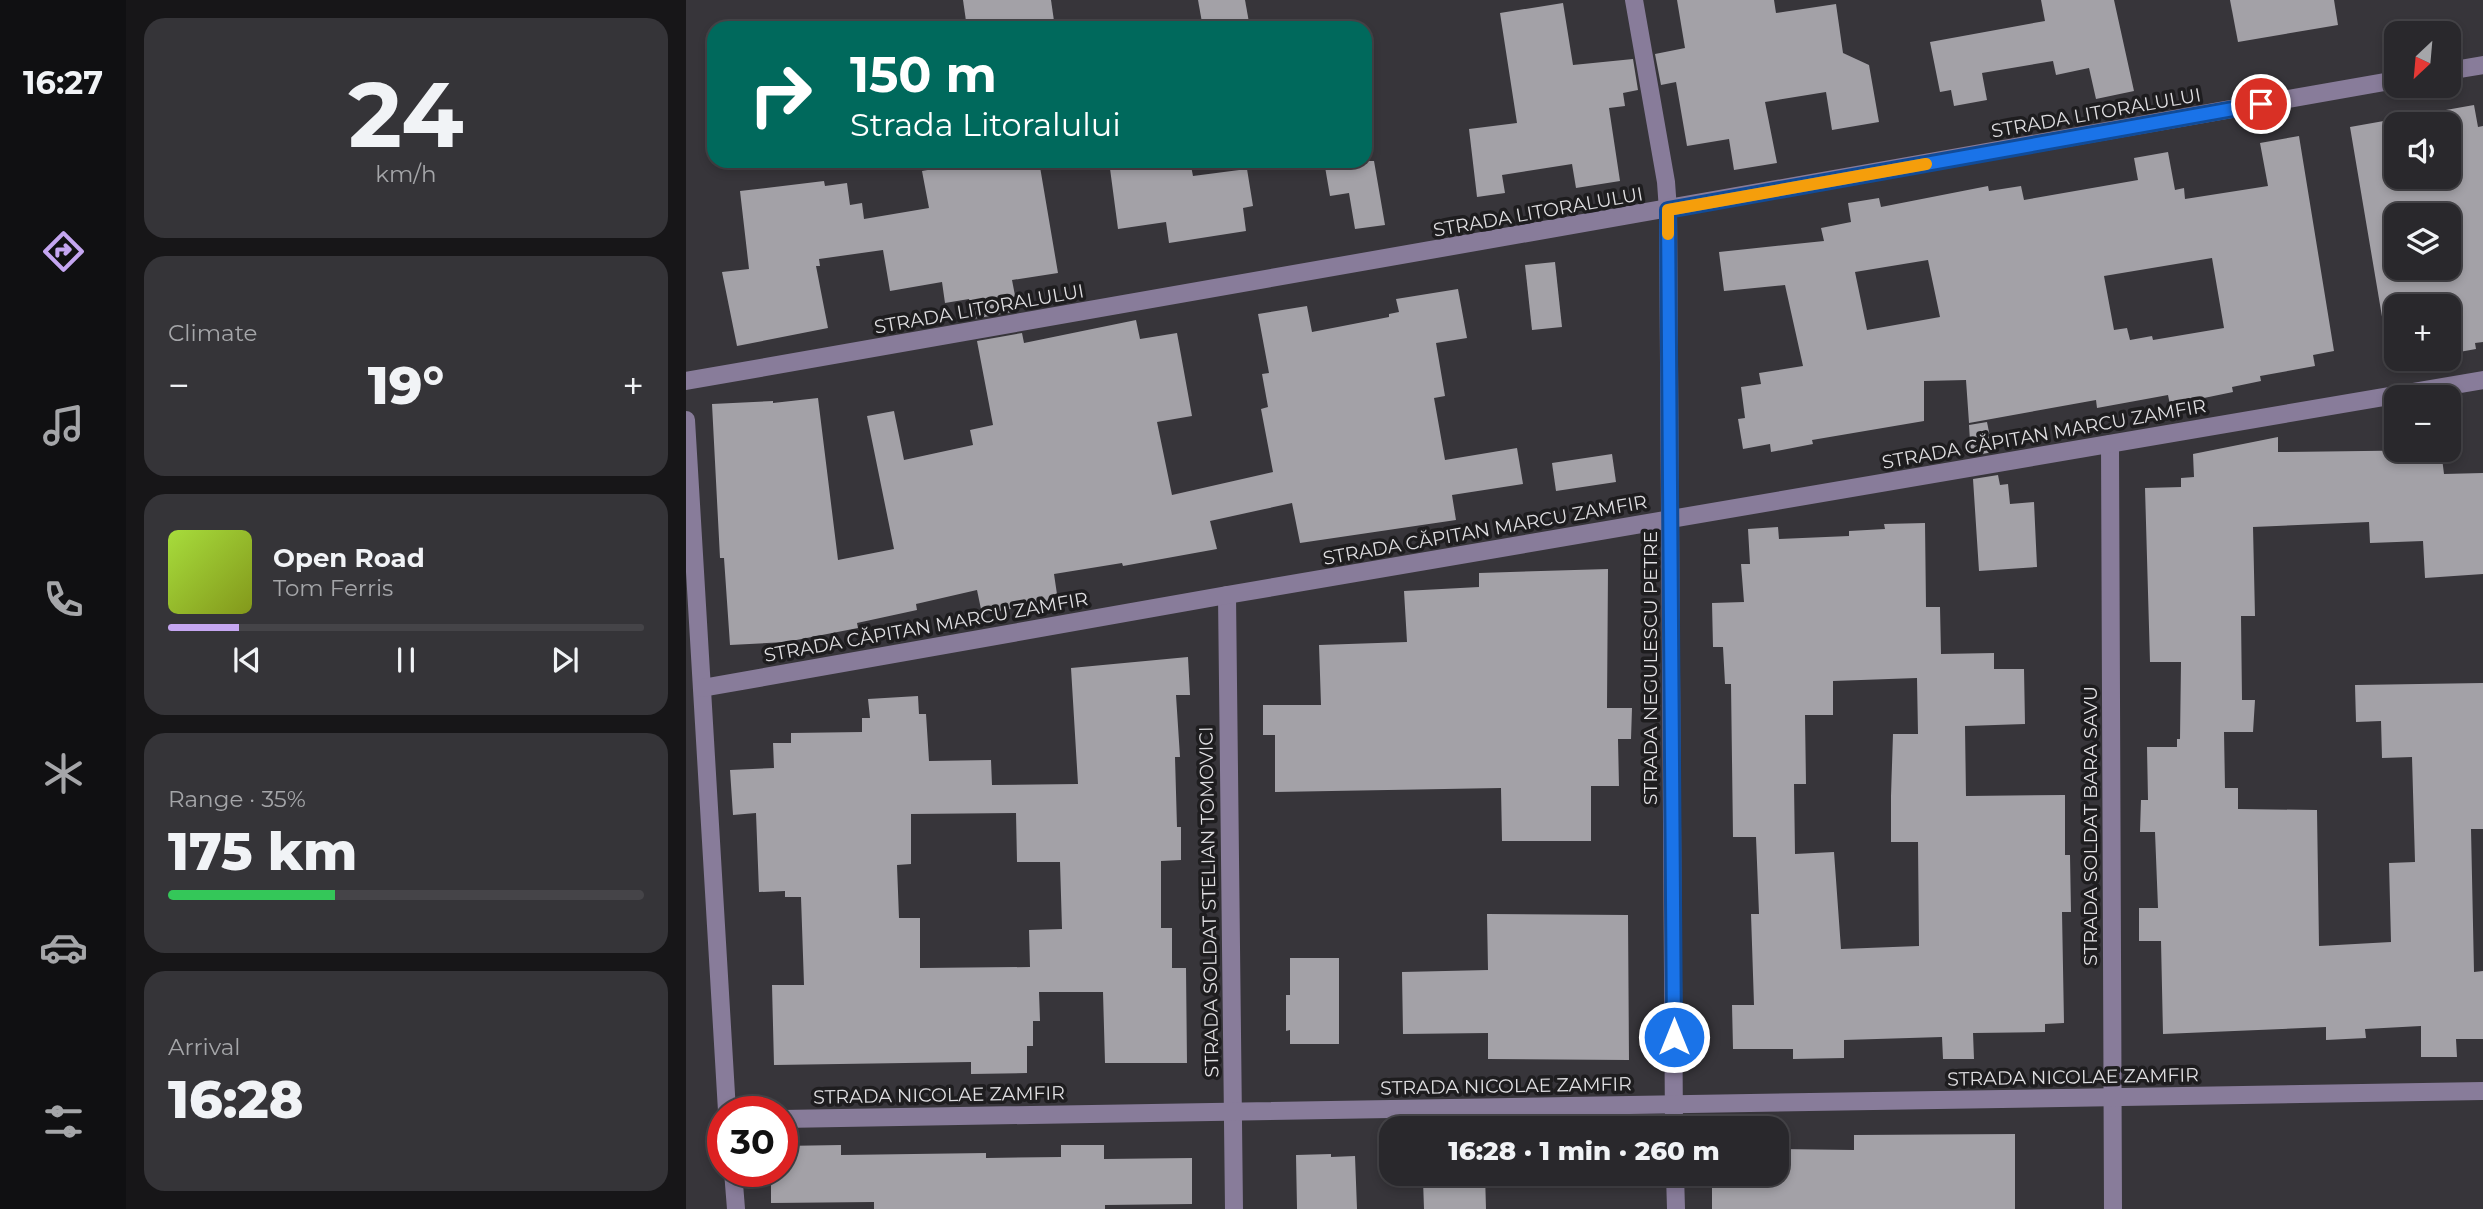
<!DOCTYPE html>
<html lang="en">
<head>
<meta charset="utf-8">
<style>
	body { margin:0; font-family:Montserrat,sans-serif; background:#353438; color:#f1f3f6; height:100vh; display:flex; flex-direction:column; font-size:26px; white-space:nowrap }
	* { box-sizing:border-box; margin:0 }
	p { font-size:23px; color:#a5a6a9 }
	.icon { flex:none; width:38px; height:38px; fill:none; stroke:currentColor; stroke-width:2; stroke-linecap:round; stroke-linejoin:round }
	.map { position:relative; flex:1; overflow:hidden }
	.drawer { display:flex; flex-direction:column; gap:18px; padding:18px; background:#171618; width:560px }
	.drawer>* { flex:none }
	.hud { position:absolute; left:21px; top:21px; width:665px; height:147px; border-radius:21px; box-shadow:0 4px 10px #0003,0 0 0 2px #454448; background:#00695c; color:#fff; overflow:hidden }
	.needle { width:46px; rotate:206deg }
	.controls { position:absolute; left:1698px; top:21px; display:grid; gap:14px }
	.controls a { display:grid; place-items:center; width:77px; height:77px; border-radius:14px; background:#29282c; box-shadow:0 4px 10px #0003,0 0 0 2px #454448; font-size:35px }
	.speed { position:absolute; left:21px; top:1096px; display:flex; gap:14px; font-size:35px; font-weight:700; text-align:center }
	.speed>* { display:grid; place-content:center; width:91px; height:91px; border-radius:50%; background:#29282c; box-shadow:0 4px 10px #0003,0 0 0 2px #454448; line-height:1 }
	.speed .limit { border:10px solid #d22; background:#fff; color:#111 }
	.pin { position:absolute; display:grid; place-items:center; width:60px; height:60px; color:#fff; margin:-30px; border:4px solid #fff; border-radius:50%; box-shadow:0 2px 7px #0007 }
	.me { position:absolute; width:77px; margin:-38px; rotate:0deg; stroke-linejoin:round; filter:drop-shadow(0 0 5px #0008) }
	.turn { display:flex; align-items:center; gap:24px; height:147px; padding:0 28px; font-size:32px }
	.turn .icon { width:91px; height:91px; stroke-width:2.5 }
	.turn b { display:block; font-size:49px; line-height:60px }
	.big { font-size:52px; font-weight:800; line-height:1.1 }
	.drawer .card { flex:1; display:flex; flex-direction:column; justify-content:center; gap:10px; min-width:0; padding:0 24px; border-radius:21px; background:#353438 }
	.drawer .dial { align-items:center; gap:0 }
	.dial b { font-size:91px; line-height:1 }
	.song { display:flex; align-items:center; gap:21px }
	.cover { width:84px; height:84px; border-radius:10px; background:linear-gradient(135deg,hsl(80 70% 55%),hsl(70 70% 35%)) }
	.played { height:7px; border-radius:4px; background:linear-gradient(90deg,#c5a6f1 15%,#454448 15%) }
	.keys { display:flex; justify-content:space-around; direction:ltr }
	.heat { display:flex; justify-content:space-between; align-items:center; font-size:38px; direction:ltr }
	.charge { height:10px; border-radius:5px; background:linear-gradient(90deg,#34c759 35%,#454448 0) }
	.trip { position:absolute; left:693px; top:1116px; width:410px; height:70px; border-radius:21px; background:#29282c; box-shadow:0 4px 10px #0003,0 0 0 2px #454448; font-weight:800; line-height:70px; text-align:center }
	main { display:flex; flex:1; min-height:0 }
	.dock { display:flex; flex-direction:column; width:126px; justify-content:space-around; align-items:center; background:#101012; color:#a5a6a9 }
	.dock .icon { width:49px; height:49px }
	.dock .on { color:#c5a6f1 }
	.dock b { font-size:32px; color:#f1f3f6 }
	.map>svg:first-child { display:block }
</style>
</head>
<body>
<main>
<nav class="dock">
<b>16:27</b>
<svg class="icon on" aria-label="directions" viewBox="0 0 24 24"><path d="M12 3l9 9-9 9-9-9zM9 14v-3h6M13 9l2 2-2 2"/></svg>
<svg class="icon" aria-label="music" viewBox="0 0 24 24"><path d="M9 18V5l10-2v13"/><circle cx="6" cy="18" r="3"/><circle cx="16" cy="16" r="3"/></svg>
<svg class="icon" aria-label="phone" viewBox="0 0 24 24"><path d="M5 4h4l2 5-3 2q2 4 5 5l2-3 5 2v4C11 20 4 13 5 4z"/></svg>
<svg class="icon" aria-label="climate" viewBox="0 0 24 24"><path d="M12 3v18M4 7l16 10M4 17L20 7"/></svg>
<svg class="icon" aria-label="car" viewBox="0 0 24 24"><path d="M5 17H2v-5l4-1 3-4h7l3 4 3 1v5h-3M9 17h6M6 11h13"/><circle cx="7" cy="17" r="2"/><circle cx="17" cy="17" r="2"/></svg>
<svg class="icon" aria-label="filters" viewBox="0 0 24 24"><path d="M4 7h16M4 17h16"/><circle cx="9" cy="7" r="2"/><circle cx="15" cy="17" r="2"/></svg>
</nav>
<section class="drawer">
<div class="card dial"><b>24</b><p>km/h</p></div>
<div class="card"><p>Climate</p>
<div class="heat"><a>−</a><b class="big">19°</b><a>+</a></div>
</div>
<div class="card">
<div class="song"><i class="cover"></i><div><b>Open Road</b><p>Tom Ferris</p></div></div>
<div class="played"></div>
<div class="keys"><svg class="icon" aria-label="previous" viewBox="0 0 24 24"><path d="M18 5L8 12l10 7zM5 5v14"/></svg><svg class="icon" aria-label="pause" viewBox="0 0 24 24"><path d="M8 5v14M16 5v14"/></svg><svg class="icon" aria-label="next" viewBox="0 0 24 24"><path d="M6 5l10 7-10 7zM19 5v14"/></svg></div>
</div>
<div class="card"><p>Range · 35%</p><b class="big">175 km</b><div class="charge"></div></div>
<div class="card"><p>Arrival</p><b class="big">16:28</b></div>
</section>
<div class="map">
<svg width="1797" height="1209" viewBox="0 0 1797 1209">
	<rect width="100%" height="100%" fill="#37353a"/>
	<!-- building -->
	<g fill="#a3a1a7" fill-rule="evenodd">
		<path d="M277,0H365L369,28H281Z"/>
		<path d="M512,0H559L564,28H517Z"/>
		<path d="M991,0H1088L1090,13L1150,4L1157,53L1183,65L1193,122L1146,130L1140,92L1079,102L1091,163L1048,170L1043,139L1001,146L990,82L975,85L969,54L999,48Z"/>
		<path d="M1355,0H1428L1448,91L1410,99L1403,68L1370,75L1367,61L1296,73L1301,100L1268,106L1265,90L1254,92L1244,42L1359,21Z"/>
		<path d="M1544,0H1648L1652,25L1552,42Z"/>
		<path d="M877,3L887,65L947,59L952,90L937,93L939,106L923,108L934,181L890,188L886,164L816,175L819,193L791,197L783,129L831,123L814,13Z"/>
		<path d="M1788,105L1792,127L1797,126V342L1789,343L1790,349L1762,354V306H1710V359H1734L1704,364L1664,127ZM1710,124H1762V177H1710ZM1710,215H1762V268H1710Z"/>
		<path d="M1613,136L1648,351L1627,355L1629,366L1574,376L1575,381L1546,387L1547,392L1484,405L1482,395L1411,408L1410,400L1283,423L1280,380L1238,381V421L1126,440L1127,444L1085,452L1084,444L1057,449L1052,419L1059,418L1055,387L1075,384L1073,373L1117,366L1099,285L1038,291L1033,252L1138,241L1135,228L1165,222L1162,203L1193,198L1195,207L1302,186L1303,191L1335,186L1338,200L1452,180L1448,158L1482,152L1489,190L1498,188L1499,199L1582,186L1574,143ZM1526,258L1538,328L1467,340L1466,336L1444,340L1441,328L1428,330L1418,276ZM1242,260L1254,317L1181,330L1169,272Z"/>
		<path d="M292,161H353L372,273L326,280L332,311L287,319L283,299L259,303L256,282L204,291L197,250L133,259L134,266H130L142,328L51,346L36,272L63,269L54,191L138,181L139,186L161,183L164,205L176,203L178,219L243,208L236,171Z"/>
		<path d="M423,161H504L507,176L561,169L567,206L557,208L560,231L483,243L480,222L432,229Z"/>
		<path d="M638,161H688L699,225L669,229L663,193L644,196Z"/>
		<path d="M869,262L876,327L846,330L839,265Z"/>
		<path d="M772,289L781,338L750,343L759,396L748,398L759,460L831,448L837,484L766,495L770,520L614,543L606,503L524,521L531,549L437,566L436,563L368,574L372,601L296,614L291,590L230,604L231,610L171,623L172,628L100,642L44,645L38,558H34L26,404L87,401V403L132,398L152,560L208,549L181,416L208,411L218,460L287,445L284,430L307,425L291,341L336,333L338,343L450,320L454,339L491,333L506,416L471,422L486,495L587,472L575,409L582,407L576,374L583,373L572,314L621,306L626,332L703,317V314L713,312L710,299Z"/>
		<path d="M1301,422L1307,452L1285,456L1283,425Z"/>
		<path d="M1592,437V452L1755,450L1758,474L1797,473V574L1739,578L1737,541L1684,543L1683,522L1567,527L1569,616H1555L1556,700H1569L1567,732H1538L1539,788H1552V809L1631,810L1633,946L1705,942L1703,863L1729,862L1726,757L1696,758L1695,721L1670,722L1669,685L1797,683V829H1785L1788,972L1797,971V1039H1770L1771,1057H1735V1026L1679,1029L1680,1038L1640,1040V1027L1477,1034L1475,941H1453V908H1472L1469,832H1454L1455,800H1462L1461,747H1491V739H1494L1495,662H1464L1459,488L1495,487V478L1508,477L1507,454Z"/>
		<path d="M926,454L930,482L870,491L866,463Z"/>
		<path d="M1312,475L1314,485L1322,484L1324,504L1348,502L1351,567L1293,571L1287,479Z"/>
		<path d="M1239,523L1240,607H1254L1255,654L1308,653V669H1338L1339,724L1279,726L1280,796L1379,795V855H1384L1385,912H1376L1378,1023L1359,1024V1032L1287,1033L1288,1059H1257L1256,1037L1158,1040V1058L1107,1059V1049H1047L1046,1005H1068L1065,914H1073L1070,837H1047L1045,684H1039L1037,647H1027L1026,603L1058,602L1055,564H1064L1062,529L1092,527L1093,539L1163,536V531L1199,529L1198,524ZM1231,678L1232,734H1207L1205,796V842H1232L1233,946L1155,949L1148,852L1109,854L1108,784H1120L1119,715H1147V681Z"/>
		<path d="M922,569L921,708H946L945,739H932L933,786H905V841H816L815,788L589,792V735H577V705H635L633,645L721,642L718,591L793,587V573Z"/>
		<path d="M502,657L504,695H490L494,757H489L491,827H495V860L475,861V928H486V968H500L501,1063H419L417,992H353L354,1021H347V1046H341V1073L285,1074V1062L88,1065L86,985H118L115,897H99V891L73,892L70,813L47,815L44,770L88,768L87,743H105V733L176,732V718H184L182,699L232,696L233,714H240L243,761L305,760L306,785L392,784L385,668ZM330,813L331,862H374L376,929L343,930L344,967L234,968V918H213L211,865L225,864V814Z"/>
		<path d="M801,914L942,915L943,1060L802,1059V1033L717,1034L716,972L802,970Z"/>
		<path d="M604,958H653V1044H604V1030L600,1031V995H604Z"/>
		<path d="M1329,1134V1209H1026V1174H1090V1149L1168,1150V1135Z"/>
		<path d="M155,1145V1155L300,1153V1158L375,1157V1145H418V1159L506,1158V1204L419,1205V1209H188V1202L85,1203V1171H96V1146Z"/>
		<path d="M645,1154V1157L669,1156L671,1209H611L610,1155Z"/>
		<path d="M740,1174H799L800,1209H738L737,1180H741Z"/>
	</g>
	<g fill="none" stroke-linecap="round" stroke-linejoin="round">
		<!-- minor -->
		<g stroke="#887c9a" stroke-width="18">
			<path d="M948,0L980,182L982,210L988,1129"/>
			<path d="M1762,71L1797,65"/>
			<path d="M0,381L1710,80"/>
			<path d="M0,420L41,1111"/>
			<path d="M1424,444L1427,1209"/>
			<path d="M541,595L548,1209"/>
			<path d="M16,688L541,595L1797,380"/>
			<path d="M96,1119L1797,1091"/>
			<path d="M47,1171L50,1209"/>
			<path d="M989,1174L990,1209"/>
		</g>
	</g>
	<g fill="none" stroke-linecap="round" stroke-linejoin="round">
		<!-- route casing -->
		<g stroke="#114b97" stroke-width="18">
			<path id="route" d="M988,1037L982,210L1575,104"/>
		</g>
		<!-- route -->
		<use href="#route" stroke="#1a73e8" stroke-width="12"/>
		<!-- slow -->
		<path stroke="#f59e0b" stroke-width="12" d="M982,234V210L1240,164"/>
	</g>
	<g text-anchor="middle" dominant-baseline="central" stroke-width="7" stroke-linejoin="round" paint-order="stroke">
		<!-- street labels -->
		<g font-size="19" fill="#dfdee1" stroke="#1e1d1f">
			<text transform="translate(1410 113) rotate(-10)">STRADA LITORALULUI</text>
			<text transform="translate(852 212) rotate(-10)">STRADA LITORALULUI</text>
			<text transform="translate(293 309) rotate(-10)">STRADA LITORALULUI</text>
			<text transform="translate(1358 434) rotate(-10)">STRADA CĂPITAN MARCU ZAMFIR</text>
			<text transform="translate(799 530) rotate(-10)">STRADA CĂPITAN MARCU ZAMFIR</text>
			<text transform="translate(240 627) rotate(-10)">STRADA CĂPITAN MARCU ZAMFIR</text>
			<text transform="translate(964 668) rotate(-90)">STRADA NEGULESCU PETRE</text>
			<text transform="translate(1404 826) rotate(-90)">STRADA SOLDAT BARA SAVU</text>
			<text transform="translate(523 902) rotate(-91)">STRADA SOLDAT STELIAN TOMOVICI</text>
			<text transform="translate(1387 1077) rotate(-1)">STRADA NICOLAE ZAMFIR</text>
			<text transform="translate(820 1086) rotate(-1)">STRADA NICOLAE ZAMFIR</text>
			<text transform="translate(253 1095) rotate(-1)">STRADA NICOLAE ZAMFIR</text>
		</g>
	</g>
</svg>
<div class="controls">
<a><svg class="needle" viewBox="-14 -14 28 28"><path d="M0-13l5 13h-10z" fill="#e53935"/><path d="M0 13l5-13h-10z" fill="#a5a6a9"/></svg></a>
<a><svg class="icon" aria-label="sound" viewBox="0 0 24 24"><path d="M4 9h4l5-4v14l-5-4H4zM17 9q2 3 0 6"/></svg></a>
<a><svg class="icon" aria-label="layers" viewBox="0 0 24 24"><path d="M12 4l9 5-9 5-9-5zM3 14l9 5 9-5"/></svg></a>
<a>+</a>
<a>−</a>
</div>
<div class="speed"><div class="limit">30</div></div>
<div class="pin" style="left:1575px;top:104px;background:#d93025"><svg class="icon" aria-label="arrive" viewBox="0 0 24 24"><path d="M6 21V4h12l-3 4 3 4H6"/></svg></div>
<svg class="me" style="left:988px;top:1037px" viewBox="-20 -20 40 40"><circle r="17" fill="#1a73e8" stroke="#fff" stroke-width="3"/><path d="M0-11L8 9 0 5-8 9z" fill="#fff"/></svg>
<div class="trip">16:28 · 1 min · 260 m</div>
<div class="hud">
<div class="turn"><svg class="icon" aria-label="right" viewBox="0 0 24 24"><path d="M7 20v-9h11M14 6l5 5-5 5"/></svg><div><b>150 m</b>Strada Litoralului</div></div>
</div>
</div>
</main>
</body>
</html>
